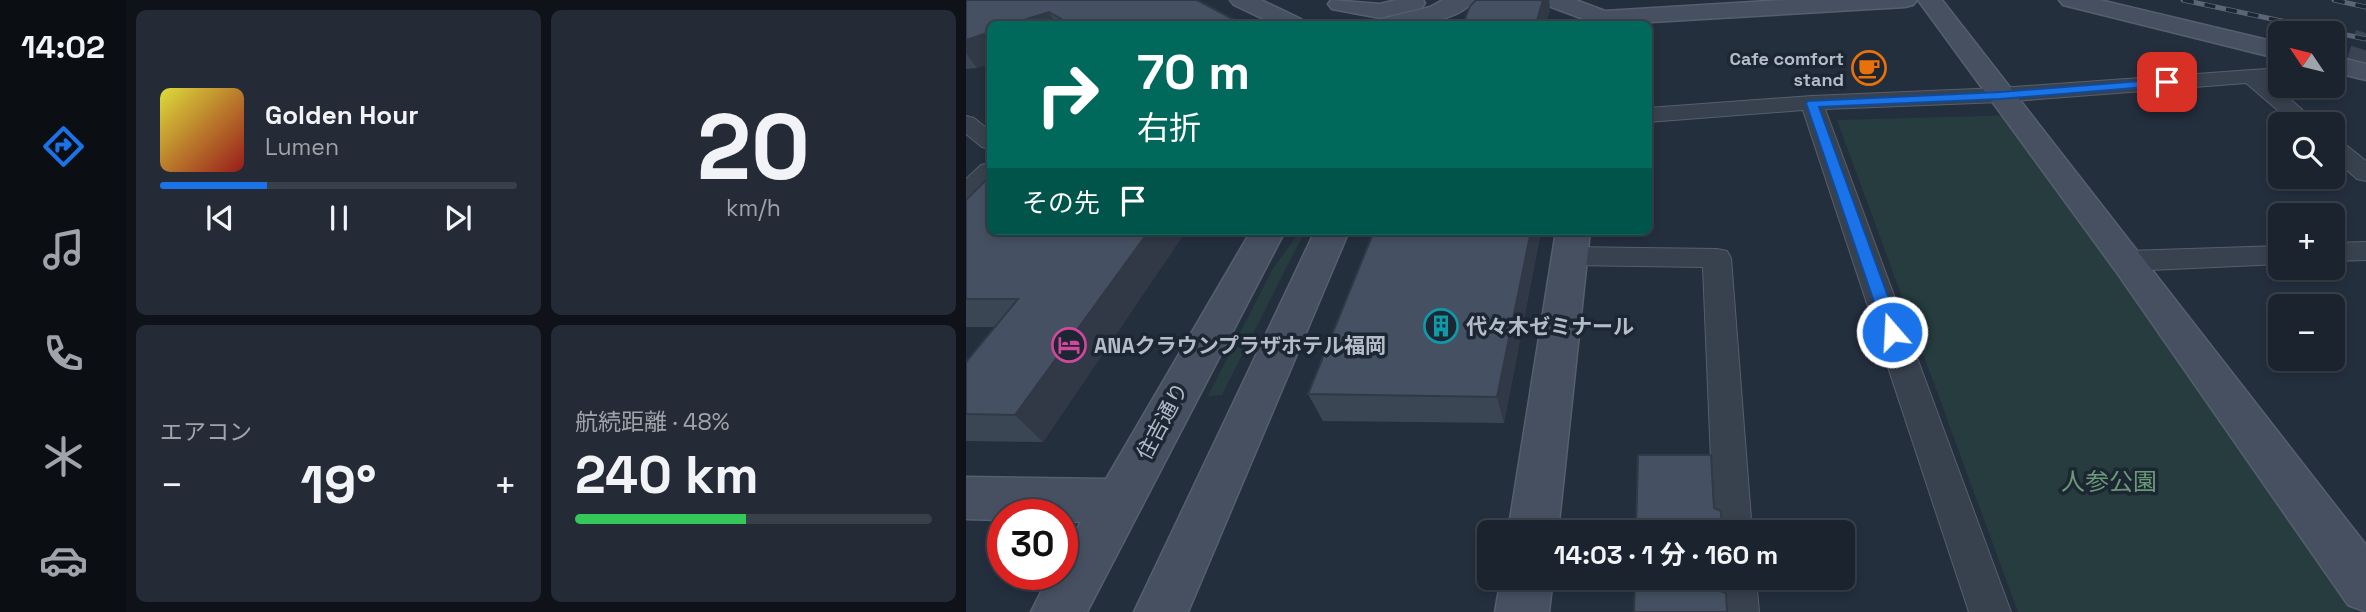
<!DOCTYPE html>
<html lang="ja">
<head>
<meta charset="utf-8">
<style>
	body { margin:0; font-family:"Space Grotesk","Noto Sans JP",sans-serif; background:#242b36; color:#f1f3f6; height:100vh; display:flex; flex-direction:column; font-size:26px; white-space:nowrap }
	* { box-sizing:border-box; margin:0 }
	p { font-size:23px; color:#a0a4aa }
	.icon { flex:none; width:38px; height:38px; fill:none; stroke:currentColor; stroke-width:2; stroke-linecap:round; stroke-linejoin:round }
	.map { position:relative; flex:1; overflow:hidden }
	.side { display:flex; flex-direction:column; gap:10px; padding:10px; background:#0f1319; width:840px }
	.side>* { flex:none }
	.top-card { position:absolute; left:21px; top:21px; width:665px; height:214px; border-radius:10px; box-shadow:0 4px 10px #0003,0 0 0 2px #39404a; background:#00695c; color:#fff; overflow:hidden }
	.needle { width:46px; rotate:305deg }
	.fabs { position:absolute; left:1302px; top:21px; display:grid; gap:14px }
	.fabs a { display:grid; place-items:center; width:77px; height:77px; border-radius:10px; background:#1b232e; box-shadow:0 4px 10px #0003,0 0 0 2px #39404a; font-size:35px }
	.speed { position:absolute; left:21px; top:499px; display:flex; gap:14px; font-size:35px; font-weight:700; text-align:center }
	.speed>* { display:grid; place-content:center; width:91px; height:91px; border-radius:50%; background:#1b232e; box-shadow:0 4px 10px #0003,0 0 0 2px #39404a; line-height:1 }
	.speed .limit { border:10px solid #d22; background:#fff; color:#111 }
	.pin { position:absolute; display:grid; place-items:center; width:60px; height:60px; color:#fff; margin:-30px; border-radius:14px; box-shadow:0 4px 10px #0006 }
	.me { position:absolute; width:77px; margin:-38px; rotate:341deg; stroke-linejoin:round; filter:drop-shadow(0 0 5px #0008) }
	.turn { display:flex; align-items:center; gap:24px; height:147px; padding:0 35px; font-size:32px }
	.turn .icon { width:91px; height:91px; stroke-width:2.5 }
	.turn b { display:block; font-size:49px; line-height:60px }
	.then { display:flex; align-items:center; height:66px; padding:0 35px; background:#0003; gap:14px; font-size:26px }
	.big { font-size:52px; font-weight:700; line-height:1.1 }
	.side .card { flex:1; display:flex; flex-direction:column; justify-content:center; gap:10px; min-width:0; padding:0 24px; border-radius:10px; background:#242b36 }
	.side .dial { align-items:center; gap:0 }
	.dial b { font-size:91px; line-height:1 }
	.song { display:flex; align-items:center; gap:21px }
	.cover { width:84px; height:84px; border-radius:10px; background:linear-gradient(135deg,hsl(60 70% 55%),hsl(0 70% 35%)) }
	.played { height:7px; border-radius:4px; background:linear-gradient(90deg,#1a73e8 30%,#39404a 30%) }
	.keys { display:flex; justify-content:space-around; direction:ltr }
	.heat { display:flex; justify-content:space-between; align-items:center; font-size:38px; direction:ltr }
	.charge { height:10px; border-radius:5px; background:linear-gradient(90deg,#34c759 48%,#39404a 0) }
	.side .tiles { flex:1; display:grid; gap:10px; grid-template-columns:repeat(2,1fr) }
	.trip { position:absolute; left:511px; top:520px; width:378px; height:70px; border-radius:10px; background:#1b232e; box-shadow:0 4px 10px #0003,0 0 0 2px #39404a; font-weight:700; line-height:70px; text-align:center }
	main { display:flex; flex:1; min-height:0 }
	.dock { display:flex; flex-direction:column; width:126px; justify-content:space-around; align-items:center; background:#0b0e12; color:#a0a4aa }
	.dock .icon { width:49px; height:49px }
	.dock .active { color:#1a73e8 }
	.dock b { font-size:32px; color:#f1f3f6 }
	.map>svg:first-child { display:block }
</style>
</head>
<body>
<main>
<nav class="dock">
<b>14:02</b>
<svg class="icon active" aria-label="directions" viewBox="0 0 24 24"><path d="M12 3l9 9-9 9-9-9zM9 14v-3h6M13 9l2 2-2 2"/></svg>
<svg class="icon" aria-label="music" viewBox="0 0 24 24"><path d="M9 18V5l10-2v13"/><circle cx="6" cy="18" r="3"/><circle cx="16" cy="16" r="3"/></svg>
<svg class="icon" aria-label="phone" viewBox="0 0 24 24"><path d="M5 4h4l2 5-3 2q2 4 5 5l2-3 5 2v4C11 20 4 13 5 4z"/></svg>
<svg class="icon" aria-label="climate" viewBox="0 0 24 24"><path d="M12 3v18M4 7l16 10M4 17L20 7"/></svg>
<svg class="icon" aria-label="car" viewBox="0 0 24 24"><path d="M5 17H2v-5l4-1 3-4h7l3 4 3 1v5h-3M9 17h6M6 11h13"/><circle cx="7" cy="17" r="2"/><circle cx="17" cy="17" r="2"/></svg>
</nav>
<section class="side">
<div class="tiles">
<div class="card">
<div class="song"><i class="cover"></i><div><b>Golden Hour</b><p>Lumen</p></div></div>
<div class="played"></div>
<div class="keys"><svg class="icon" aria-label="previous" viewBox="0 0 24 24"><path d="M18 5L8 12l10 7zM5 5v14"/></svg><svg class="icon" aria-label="pause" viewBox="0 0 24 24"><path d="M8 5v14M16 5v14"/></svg><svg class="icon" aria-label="next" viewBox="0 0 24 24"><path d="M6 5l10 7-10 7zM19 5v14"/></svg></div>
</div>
<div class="card dial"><b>20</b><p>km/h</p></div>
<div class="card"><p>エアコン</p>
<div class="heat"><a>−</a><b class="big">19°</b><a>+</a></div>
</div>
<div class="card"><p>航続距離 · 48%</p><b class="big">240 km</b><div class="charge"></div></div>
</div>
</section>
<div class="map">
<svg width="1400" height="612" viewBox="0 0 1400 612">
	<rect width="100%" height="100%" fill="#242f3e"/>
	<!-- green -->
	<g fill="#263c3f">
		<path d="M1054,115L1390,612H1052L871,120Z"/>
		<path d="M334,231H339L256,395L242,396L306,270Z"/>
	</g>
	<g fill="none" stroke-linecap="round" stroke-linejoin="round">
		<!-- street-tunnel -->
		<path stroke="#3a4453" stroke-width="21" stroke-dasharray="21 10" stroke-linecap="butt" d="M1389,69L1400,33"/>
		<!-- street casing -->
		<g stroke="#565f6c" stroke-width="2">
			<g id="street">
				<path d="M1314,68V80L1304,81L1352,124H1328L1280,83L1034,102L859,109L1045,612H1003L837,110L682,122V108L846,96L1034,88Z"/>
				<path d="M0,116L8,118L24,131V149L16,147L0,134Z"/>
				<path d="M1367,139L1375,141L1400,161V181L1391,179L1367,158Z"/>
				<path d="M24,163V183L9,199L0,201V179L15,165Z"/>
				<path d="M1400,242V260L1367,261V243Z"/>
				<path d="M1314,246V264L1162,271L1152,268L1148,261L1152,254L1162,251Z"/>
				<path d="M604,247L751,249L761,251L765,258L786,532H748L737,267L604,265L594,263L590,256L594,249Z"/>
				<path d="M750,578H790L793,612H751Z"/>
			</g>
		</g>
		<!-- secondary casing -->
		<g stroke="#565f6c" stroke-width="3">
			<g id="secondary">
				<path d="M264,0H295L335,19L338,24H308L268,5Z"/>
				<path d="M365,0L414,4L430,0H457L459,3L455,8L414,18L366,9L362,4Z"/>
				<path d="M477,0H508C491,24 438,26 412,24L415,19L464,7Z"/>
				<path d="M576,0H610L639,11L819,0H951L947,5L939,7L651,24L628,23L580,5Z"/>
				<path d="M952,0H976L1400,545V612L1382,605L1149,270Z"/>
				<path d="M1093,0H1134L1314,43V59L1097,5Z"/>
				<path d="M1367,56L1400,64V80L1367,72Z"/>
				<path d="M285,231H319L121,612H65L84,574H96V554L115,522L96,521V514H37V520L0,519V477L140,479Z"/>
				<path d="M349,231H383L222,612H168Z"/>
				<path d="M590,231H624L592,532H542Z"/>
				<path d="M535,578H587L583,612H529Z"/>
			</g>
		</g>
		<!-- street -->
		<use href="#street" fill="#38414e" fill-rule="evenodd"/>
		<!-- secondary -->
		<use href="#secondary" fill="#465061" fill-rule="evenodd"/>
		<!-- rail casing -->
		<g stroke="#5a6575" stroke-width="5">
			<g id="rail">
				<path d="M1217,0L1400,39"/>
				<path d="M1368,0L1400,7"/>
			</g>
		</g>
		<!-- rail -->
		<use href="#rail" stroke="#1d2633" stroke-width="3.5" stroke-dasharray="11" stroke-linecap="butt"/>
	</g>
	<!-- wall -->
	<g fill="#3b4654">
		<path d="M0,0L276,24H24L11,68L0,69Z"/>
		<path d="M0,200L24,231H220L77,442L0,441V362L29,327H0Z"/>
		<path d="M408,231H575L538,423L357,421L342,394Z"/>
	</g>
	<!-- shaded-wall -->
	<g fill="#303945">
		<path d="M577,0H583L584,9L580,24H570Z"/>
		<path d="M83,12L90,24H45Z"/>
		<path d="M24,32V64L11,68L0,53V40Z"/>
		<path d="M183,231H220L77,442L49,415Z"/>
		<path d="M565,231H575L538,423L531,397Z"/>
	</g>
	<!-- building -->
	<g fill="#455162" stroke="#303945" stroke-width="2">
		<path d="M0,0H231L276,24H104L83,12L45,24H24V32L0,40Z"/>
		<path d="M510,0H577L570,24H497L504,6Z"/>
		<path d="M24,176V231H183L49,415L0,414V362L52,299H0V200Z"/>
		<path d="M408,231H565L531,397L342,394Z"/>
		<path d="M672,455H745L748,508L755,511L756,532H670Z"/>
		<path d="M669,578H750L751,590L760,593L761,612H668Z"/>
	</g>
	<!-- route -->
	<path fill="#1a73e8" stroke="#114b97" stroke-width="2" d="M1201,79L1205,80V85L1034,99L853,107L935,332L926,338L920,337L840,103L842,101L1034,92Z"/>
	<!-- icons -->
	<defs>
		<g id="cafe-ring" transform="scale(1.75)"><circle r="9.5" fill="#1d2633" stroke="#e8710a" stroke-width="1.5"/><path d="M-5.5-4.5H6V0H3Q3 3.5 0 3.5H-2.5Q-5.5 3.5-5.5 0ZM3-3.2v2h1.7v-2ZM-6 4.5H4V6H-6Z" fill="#e8710a"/></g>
		<g id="building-ring" transform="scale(1.75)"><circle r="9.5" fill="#1d2633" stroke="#0f9aa8" stroke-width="1.5"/><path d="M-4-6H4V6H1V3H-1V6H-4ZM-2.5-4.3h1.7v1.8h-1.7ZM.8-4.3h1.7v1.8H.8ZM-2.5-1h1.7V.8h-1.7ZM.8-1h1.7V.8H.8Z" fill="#0f9aa8"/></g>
		<g id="hotel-ring" transform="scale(1.75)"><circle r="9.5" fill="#1d2633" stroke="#d1479c" stroke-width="1.5"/><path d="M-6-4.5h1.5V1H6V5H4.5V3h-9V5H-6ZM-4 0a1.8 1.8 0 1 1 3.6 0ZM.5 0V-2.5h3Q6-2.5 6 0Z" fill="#d1479c"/></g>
	</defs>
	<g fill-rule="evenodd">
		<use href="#cafe-ring" x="903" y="68"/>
		<use href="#building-ring" x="475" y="326"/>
		<use href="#hotel-ring" x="103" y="345"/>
	</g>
	<g text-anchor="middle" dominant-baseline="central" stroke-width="7" stroke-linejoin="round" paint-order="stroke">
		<!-- far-poi labels -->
		<g font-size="18" font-weight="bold" fill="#b4bcc9" stroke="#1d2633" text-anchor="end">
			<text x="878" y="58">Cafe comfort<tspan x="878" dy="21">stand</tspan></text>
		</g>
		<!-- poi labels -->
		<g font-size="21" font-weight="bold" fill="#b4bcc9" stroke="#1d2633" text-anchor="start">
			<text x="500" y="326">代々木ゼミナール</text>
			<text x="128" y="345">ANAクラウンプラザホテル福岡</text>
		</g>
		<!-- street labels -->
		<g font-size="21" fill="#b4bcc9" stroke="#1d2633">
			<text transform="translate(196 421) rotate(-62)">住吉通り</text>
		</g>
		<!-- near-park labels -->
		<g font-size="24" fill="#6b9a76" stroke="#1d2633">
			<text x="1143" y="481">人参公園</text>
		</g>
	</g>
</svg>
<div class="fabs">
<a><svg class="needle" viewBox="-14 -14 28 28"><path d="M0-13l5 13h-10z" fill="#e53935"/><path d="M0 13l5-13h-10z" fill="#a0a4aa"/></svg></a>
<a><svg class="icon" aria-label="search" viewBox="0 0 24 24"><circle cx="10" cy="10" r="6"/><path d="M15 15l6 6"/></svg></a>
<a>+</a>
<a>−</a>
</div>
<div class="speed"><div class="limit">30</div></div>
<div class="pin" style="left:1201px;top:82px;background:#d93025"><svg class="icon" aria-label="arrive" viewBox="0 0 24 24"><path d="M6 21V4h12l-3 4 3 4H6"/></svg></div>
<svg class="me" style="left:926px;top:332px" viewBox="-20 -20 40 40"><circle r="17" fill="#1a73e8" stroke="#fff" stroke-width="3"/><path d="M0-11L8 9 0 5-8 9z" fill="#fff"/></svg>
<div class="trip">14:03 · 1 分 · 160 m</div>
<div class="top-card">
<div class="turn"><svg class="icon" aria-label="right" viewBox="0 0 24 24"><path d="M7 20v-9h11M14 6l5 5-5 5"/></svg><div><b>70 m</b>右折</div></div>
<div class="then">その先<svg class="icon" aria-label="arrive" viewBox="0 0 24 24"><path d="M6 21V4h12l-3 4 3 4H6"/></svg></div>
</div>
</div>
</main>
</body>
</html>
